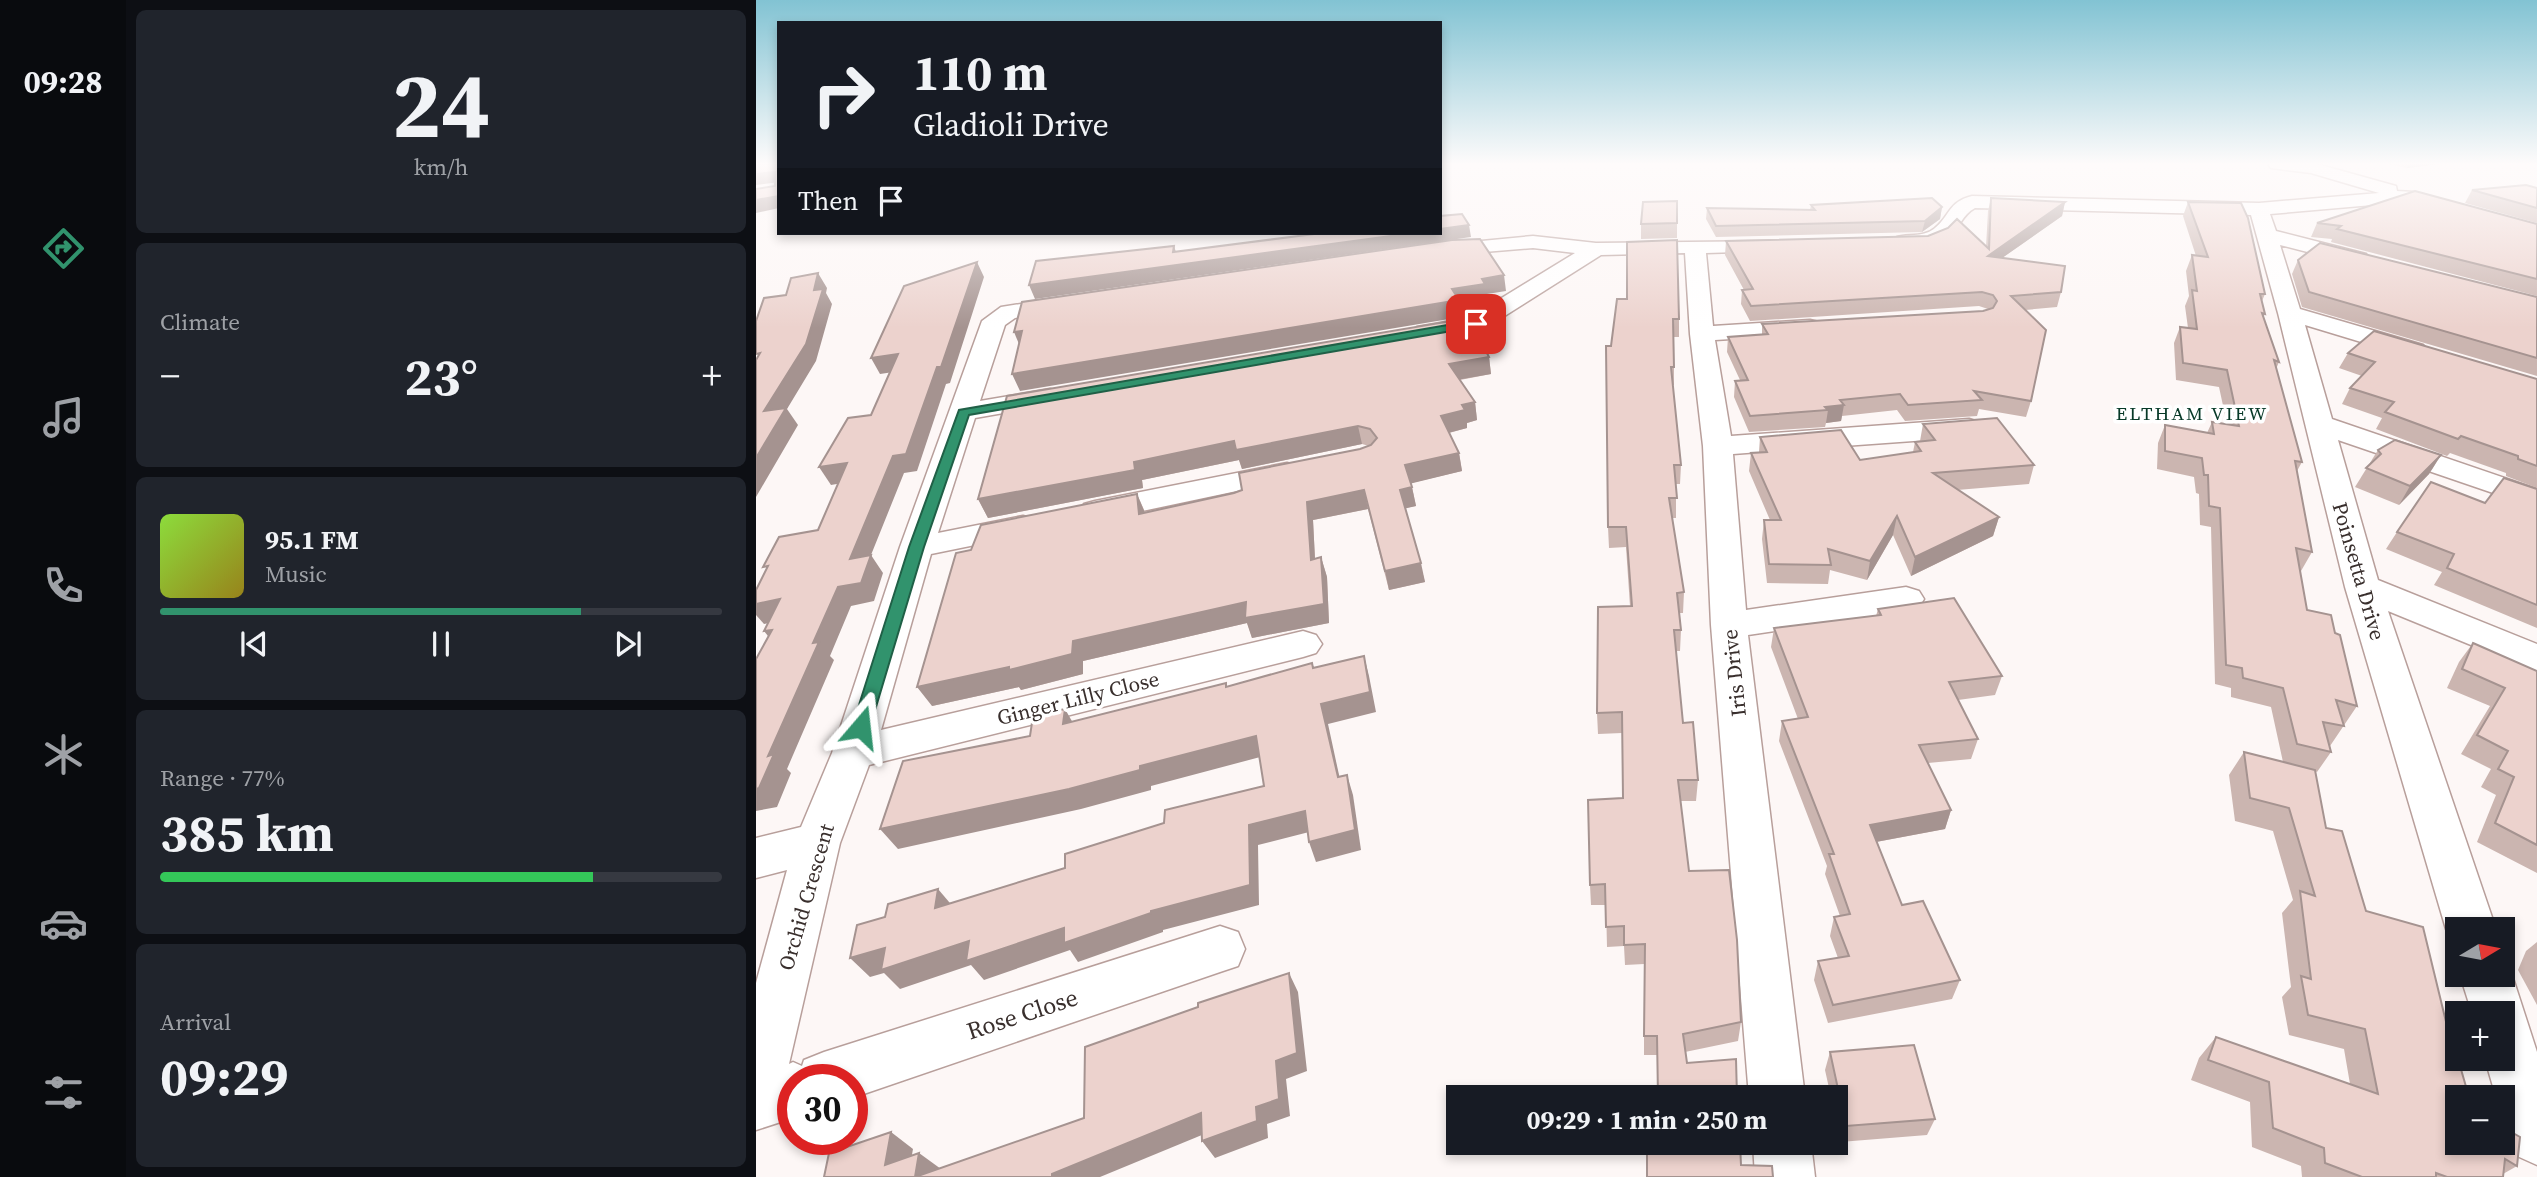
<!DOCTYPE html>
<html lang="en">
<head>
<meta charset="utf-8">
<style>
	body { margin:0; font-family:"Source Serif 4",serif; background:#20242c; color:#f1f3f6; height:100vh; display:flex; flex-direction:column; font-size:26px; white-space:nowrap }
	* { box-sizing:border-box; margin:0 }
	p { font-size:23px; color:#9ea1a6 }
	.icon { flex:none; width:38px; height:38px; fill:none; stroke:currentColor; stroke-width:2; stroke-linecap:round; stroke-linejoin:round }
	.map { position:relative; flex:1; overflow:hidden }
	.side { display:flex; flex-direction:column; gap:10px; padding:10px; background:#0d0f14; width:630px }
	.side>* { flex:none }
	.hud { position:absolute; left:21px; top:21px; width:665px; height:214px; border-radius:0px; box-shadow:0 4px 10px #0003; background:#171b24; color:#f1f3f6; overflow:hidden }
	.needle { width:46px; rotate:80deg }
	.controls { position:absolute; left:1689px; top:917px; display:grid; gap:14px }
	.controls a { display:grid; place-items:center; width:70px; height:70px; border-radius:0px; background:#171b24; box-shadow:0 4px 10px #0003; font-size:35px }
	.speed { position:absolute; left:21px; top:1064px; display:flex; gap:14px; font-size:35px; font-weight:700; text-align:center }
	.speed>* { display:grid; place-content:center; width:91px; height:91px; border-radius:50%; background:#171b24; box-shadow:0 4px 10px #0003; line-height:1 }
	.speed .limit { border:10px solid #d22; background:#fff; color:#111 }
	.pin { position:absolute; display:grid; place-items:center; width:60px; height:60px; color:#fff; margin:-30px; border-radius:14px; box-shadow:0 4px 10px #0006 }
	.me { position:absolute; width:77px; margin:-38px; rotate:17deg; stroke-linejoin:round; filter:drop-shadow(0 0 5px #0008) }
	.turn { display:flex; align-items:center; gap:24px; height:147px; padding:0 21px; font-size:32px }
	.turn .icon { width:91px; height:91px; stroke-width:2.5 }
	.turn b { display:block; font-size:49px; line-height:60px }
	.then { display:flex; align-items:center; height:66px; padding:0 21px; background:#0003; gap:14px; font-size:26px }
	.big { font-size:52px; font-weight:700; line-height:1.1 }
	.side .card { flex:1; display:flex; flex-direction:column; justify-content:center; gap:10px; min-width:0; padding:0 24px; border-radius:10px; background:#20242c }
	.side .dial { align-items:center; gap:0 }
	.dial b { font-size:91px; line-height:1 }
	.song { display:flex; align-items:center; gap:21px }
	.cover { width:84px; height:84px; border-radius:10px; background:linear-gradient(135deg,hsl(90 70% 55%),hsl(50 70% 35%)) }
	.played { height:7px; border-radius:4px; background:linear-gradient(90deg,#31936d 75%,#363941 75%) }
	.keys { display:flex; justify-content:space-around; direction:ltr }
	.heat { display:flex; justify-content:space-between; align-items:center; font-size:38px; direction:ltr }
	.charge { height:10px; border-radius:5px; background:linear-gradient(90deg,#34c759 77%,#363941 0) }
	.trip { position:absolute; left:690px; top:1085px; width:402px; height:70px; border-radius:0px; background:#171b24; box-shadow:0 4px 10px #0003; font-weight:700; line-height:70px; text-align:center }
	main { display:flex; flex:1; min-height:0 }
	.dock { display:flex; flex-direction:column; width:126px; justify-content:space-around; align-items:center; background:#090b0e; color:#9ea1a6 }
	.dock .icon { width:49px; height:49px }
	.dock .current { color:#31936d }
	.dock b { font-size:32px; color:#f1f3f6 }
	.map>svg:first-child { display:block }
</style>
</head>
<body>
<main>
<nav class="dock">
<b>09:28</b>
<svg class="icon current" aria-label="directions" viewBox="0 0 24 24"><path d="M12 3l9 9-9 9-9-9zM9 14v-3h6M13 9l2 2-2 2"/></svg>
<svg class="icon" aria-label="music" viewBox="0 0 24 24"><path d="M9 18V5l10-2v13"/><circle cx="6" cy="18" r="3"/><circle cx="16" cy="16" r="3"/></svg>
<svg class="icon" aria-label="phone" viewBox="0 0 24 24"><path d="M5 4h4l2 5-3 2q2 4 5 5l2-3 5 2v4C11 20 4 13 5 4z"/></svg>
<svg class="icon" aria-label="climate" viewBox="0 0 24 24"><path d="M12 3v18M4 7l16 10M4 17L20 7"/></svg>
<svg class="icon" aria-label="car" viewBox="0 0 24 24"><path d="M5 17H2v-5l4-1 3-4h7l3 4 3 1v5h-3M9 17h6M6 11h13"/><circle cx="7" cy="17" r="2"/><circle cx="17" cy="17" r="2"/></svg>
<svg class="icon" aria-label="filters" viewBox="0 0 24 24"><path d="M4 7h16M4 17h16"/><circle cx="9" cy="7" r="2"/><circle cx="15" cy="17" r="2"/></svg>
</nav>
<section class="side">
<div class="card dial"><b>24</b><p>km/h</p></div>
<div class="card"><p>Climate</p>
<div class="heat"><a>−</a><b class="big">23°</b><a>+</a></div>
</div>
<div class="card">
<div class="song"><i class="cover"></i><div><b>95.1 FM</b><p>Music</p></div></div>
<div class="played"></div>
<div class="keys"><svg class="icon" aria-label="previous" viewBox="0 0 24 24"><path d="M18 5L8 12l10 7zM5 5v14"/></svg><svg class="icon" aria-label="pause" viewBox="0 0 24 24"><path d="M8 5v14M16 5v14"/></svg><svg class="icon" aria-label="next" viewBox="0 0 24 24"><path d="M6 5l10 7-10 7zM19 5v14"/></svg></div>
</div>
<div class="card"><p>Range · 77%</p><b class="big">385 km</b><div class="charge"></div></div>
<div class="card"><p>Arrival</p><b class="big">09:29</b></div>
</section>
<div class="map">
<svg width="1781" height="1177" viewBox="0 0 1781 1177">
	<rect width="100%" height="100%" fill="#fdf7f6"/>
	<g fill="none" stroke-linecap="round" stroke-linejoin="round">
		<!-- minor casing -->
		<g stroke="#b89f9b" stroke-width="3">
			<g id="minor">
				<path d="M1512,164H1561L1640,186L1641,191L1658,192L1660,196L1651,202L1514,214L1520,231L1610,254L1613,259L1610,264L1602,265L1524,245L1544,309L1667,345L1671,350L1667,355L1658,358L1549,325L1576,419L1781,489V508L1582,440L1622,580L1781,644V672L1632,611L1740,929H1701V946L1698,945L1690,929L1589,587L1522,313L1495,215L1219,208C1206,215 1204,227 1194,236C1182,247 1156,249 1141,245L1138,241L1141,237C1153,234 1169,237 1179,228C1194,216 1192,202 1216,196L1503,203L1623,193L1555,173L1515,168Z"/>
				<path d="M777,236L840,243L1022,241L1025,245L1022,249L1015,251L950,253L957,326L1054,320L1063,322L1066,327L1063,332L1054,334L959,340L975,436L1213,419L1223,422L1227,428L1223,434L1213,437L977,454L990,610L1150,587L1163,591L1168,599L1163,607L1150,611L992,635L1049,1097H993L955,625L947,446L934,334L929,253L845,255L728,329L670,339L661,337L658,332L661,327L713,318L819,253L777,248L680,256L673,254L670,250L673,246Z"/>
				<path d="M309,297L317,299L321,304L317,309L259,318L249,325L224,401L294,389L304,391L308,397L304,403L294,405L219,418L182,533L267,516L278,519L283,526L278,533L175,554L125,730L547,631L560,635L566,644L560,653L547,657L113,765L84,843L33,1064L37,1062L46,1066L48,1060L68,1052L464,926L482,932L489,949L482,966L464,972L96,1098V1080H37V1118L0,1130V983L31,870L0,878V838L45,827L76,753L144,547L226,321L245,307Z"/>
				<path d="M531,463L542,466L546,472L542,478L339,521L328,518L323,511L328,504L339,501Z"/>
				<path d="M1746,957L1756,975L1781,1052V1165L1761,1156L1746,1117V1097H1740L1729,1059H1746V1013H1716L1704,975H1746Z"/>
				<path d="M997,1143H1055L1059,1177H999Z"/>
			</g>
		</g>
		<!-- minor -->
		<use href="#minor" fill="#fff" fill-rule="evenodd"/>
	</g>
	<!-- wall -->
	<g fill="#cbb5b0">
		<path d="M1633,164H1683L1651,168Z"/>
		<path d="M1781,188V223L1709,203L1716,190Z"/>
		<path d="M1235,198L1309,202L1306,216L1246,258L1305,292L1301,307L1269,310L1275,401L1270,417L1223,409L1221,416L1149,421L1141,410L1086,416L1085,421L1070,423L1069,427L993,432L978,397L979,381L984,380L971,352L972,337L1006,334V324L1227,311L1232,309L1223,306L994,321L985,304L986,290H988L969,255L970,241L1230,247L1232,211Z"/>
		<path d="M1432,202L1509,294L1506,301L1509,314L1507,318L1523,362L1520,369L1546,462L1541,471L1556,552L1545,571H1544L1551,610L1579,633L1601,706L1574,746L1575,752L1561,772L1559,771L1570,828L1701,1097L1746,1143L1761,1166L1747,1174V1177H1546L1545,1166L1496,1147L1494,1102L1435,1080L1443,1058L1460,1037L1594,1084L1588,1049L1533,1035L1526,997L1535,987L1526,913L1537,900L1517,831L1479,821L1473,775L1488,752L1527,762L1515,707L1475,697V688L1459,684L1455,527L1444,525L1443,494L1440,493L1438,477L1401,469L1402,443L1409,425L1451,433L1456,422L1471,424L1463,387L1420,380L1418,343L1424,327L1432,328L1429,306L1433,296L1430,271L1436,255L1440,256L1427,216Z"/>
		<path d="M1055,205L1186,207L1184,219L1166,232L960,237L950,219L951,208L1054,210Z"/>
		<path d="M921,223V238L885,239V224Z"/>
		<path d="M1561,223L1781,224V296L1575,242L1576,239L1555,237Z"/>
		<path d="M1542,260L1781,297V376L1546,307L1536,274Z"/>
		<path d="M871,299L923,319V337H918V385H916L925,465L924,484H920V518H916L928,592L927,613H923L925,630L924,651H920L927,723L942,780L940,801H924L933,871L985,1022L982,1041L929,1052L931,1063L981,1097H902L901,1055H888V964L869,965L868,946L851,947L850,905H835L834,885L867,798L866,733L842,734L841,713L874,606L870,547L853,548L852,527L855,346Z"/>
		<path d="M1592,353L1781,379V488L1750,476V473L1694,453L1691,456L1620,429L1626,418L1586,404L1594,388L1606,376L1583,368Z"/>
		<path d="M733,357L735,374L704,380L719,402L721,420L711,423V428L693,433L703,453L706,471L655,483L660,506L649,508L669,582L633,590L612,509L557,520L559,559L565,557L571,577L573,623L496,638L491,623L327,661V674L265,690L263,687L176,706L215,550L381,494L389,512L478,493L613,446L606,444L486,469L483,460L386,480L387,488L232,518L222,499Z"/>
		<path d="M1167,424L1278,465L1273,484L1201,490L1243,517L1237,536L1155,576L1137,535L1111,580L1074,570L1072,584L1011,583L1006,539L1008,520H1014L993,471L995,453L1003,452L1004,437L1104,460L1157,452L1159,442L1164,441Z"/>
		<path d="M1622,450L1685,455L1673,474L1643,505L1599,487Z"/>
		<path d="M1781,489V628L1678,585L1686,572L1630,549L1641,532L1729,503Z"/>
		<path d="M1122,609L1246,676L1239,695L1202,700L1222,739L1215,759L1172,763L1195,810L1189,829L1120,842L1146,905L1204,980L1196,999L1072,1023L1058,980L1062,961L1082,958L1074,936L1078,917L1084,916L1069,874L1071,866L1023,741L1026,721L1042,719L1015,647L1018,628L1120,616Z"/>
		<path d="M1717,643L1781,671V873L1721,842L1740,795L1725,787L1735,769L1705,754L1734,706L1691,688L1703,662Z"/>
		<path d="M1781,942V1005L1762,970L1770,951Z"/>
		<path d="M1074,1052L1179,1119L1171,1135L1084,1142L1080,1122V1097H1075L1069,1070Z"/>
	</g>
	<!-- shaded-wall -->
	<g fill="#a59390">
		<path d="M1653,164H1683L1651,168Z"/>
		<path d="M19,172L23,182L0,185V174Z"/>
		<path d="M23,196V208L0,213V200Z"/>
		<path d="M1309,202L1306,216L1229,270L1232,256Z"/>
		<path d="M1186,207L1184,219L1166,232L1169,221Z"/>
		<path d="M713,225L715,237L279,299L273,285L417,252L418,246L422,258L657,233H684V229Z"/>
		<path d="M221,262L228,277L194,383L190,384L161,471L148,473L115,555L127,573L118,601L95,606L74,656L78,660L31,769L35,773L21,807L0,811V789L12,756L57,643L137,456L181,367Z"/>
		<path d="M62,273L71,288L70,293L76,304L60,361L31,409L42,425L0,497V458L8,411L58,290Z"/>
		<path d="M748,275L750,291L731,294V300L703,304L705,317L264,391L256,374L696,289L726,279Z"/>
		<path d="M266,331L265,349L258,332Z"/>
		<path d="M142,354L151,370L124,374L115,358Z"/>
		<path d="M733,357L735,374L695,381L693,364Z"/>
		<path d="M719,402L721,420L711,423V428L688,434L685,416L706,405Z"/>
		<path d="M1088,405L1085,421L1070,423L1072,410L1069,407Z"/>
		<path d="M602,426L606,444L486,469L483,460L386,480L387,488L232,518L222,499L378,462L478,441Z"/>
		<path d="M703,453L706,471L653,484L649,465Z"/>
		<path d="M1685,455L1673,474L1643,505L1654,486Z"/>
		<path d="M91,463L103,480L75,485L63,467Z"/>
		<path d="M656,487L660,506L647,509L644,490Z"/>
		<path d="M608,490L612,509L557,520L560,579L555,560L551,502Z"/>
		<path d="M381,494L389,513L383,514Z"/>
		<path d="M1141,516L1137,535L1111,580L1114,561Z"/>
		<path d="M1243,517L1237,536L1155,576L1159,557Z"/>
		<path d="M565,557L571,577L573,623L496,638L491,623L327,661V674L265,690L263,687L176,706L161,687L317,641Z"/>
		<path d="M665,563L669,582L633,590L629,571Z"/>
		<path d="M24,599L39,618L8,624L0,615V604Z"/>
		<path d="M16,630L23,650L8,631Z"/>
		<path d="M608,656L613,676L620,712L572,724L588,798L582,777L565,704Z"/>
		<path d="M309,709L321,730L307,724Z"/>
		<path d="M500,736L508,756L395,786V790L325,809L142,849L124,829Z"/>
		<path d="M591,775L597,795L605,850L560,862L553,842Z"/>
		<path d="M1195,810L1189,829L1109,844L1114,825Z"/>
		<path d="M549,811L557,831L502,845L503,905L407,930V932L322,962L314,950L228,980L215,965L144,989L128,973L114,977L94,958L129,948L213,941L308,928L395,911L493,825Z"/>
		<path d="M182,889L199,909L179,908Z"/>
		<path d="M533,973L542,992L551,1071L530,1079L534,1116L511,1124L512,1138L459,1158L446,1141L520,1061Z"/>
		<path d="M445,1113L458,1130L344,1177H296V1174Z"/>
		<path d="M135,1132L157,1149L152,1177L129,1165Z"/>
		<path d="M163,1153L185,1169L159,1177Z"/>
	</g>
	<!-- building -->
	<g fill="#ecd2cd" stroke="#a59390" stroke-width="2">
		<path d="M0,164H23V196L0,200V189L19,186V172L0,174Z"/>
		<path d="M1770,185L1781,188V208L1716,190Z"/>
		<path d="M1659,191L1781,224V279L1581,229L1585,226L1561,223Z"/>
		<path d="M1176,198L1186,207L1169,221L960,226L951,208L1059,210L1055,205Z"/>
		<path d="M1235,198L1309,202L1232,256L1309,266L1305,292L1255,296L1290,330L1275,401L1218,391L1226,400L1152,405L1144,394L1084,400L1088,405L1069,407L1072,410L994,416L979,381L992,380L972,337L1012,334L1006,324L1227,311L1237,308L1241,301L1237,295L1226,292L995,306L986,290L997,289L970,241L1172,236L1192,228L1201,219L1233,249Z"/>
		<path d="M921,201V223L885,224L887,202Z"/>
		<path d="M1432,202L1485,203L1492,218L1509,294H1504L1509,314L1506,313L1523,362L1518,360L1546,462L1539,461L1556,552L1540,548L1551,610L1575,615L1579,633L1584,635L1601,706L1580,700L1588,726L1567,722L1575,752L1541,744L1527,688L1487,678L1486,668L1470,665L1464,508L1453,506L1452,475H1448L1446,458L1409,451V425L1458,434L1456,422L1483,426L1471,370L1427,363L1424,327L1441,329L1436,290L1441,291L1436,255L1452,257Z"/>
		<path d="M706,214L713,225L684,229V216Z"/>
		<path d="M566,233H657L273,285L280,261L418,246L417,252Z"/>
		<path d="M724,239L748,275L726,279L729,284L696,289L703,300L256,374L266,331L258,332L266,302L696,240Z"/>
		<path d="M921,240L923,319H917L918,367H915L925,465H918L921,498H913L928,592L921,593L925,630H918L927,723L937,722L942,780H922L933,871L973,870L981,940L985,1022L927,1034L931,1063L980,1059L981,1097H902L901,1036H888L889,944L868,945V926L850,927L849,884L834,885L832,800L867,798L866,712L841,713L842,607L876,606L870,527H852L850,346H855L861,299H871V242Z"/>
		<path d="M1564,243L1781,297V358L1553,292L1542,260Z"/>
		<path d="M221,262L185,367H181L150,454L137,456L94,559L115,555L105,583L82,587L57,643L63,642L12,756L18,754L3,788L0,789V659L16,630L8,631L24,599L0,604V590L12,566L7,567L23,537L62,530L91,463L63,467L92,418L115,415L142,354L115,358L148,286Z"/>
		<path d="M62,273L58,290L67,289L50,344L8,411L30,408L0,458V360L4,353L0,354V321L8,298L30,295L35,278Z"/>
		<path d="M713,318L733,357L693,364L719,402L706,405L709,410L685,416L703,453L649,465L656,487L644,490L665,563L629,571L608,490L551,502L555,560L565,557L568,604L489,618L490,602L317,641L316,654L253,670V667L161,687L200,553L215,550L225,525L381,494L383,514L478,493L486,490L483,473L604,449L615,445L621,438L614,429L602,426L480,450L478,441L378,462L379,470L222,499L251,396Z"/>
		<path d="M1618,331L1781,379V466L1762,459V456L1705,436L1702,439L1629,412L1638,402L1594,388L1619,362L1592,353Z"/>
		<path d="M1241,418L1278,465L1177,473L1243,517L1159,557L1141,516L1114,561L1072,549L1075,565L1013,564L1008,520H1025L995,453L1011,452L1004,437L1085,430L1104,460L1165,451L1159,442L1179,440L1167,424Z"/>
		<path d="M1639,440L1685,455L1654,486L1610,468L1625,454L1622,450Z"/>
		<path d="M1748,478L1781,489V605L1691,568L1698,554L1641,532L1675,482L1729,503Z"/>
		<path d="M1198,598L1246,676L1193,682L1222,739L1163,745L1195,810L1114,825L1146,905L1167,901L1204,980L1077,1005L1062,961L1093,956L1078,917L1094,914L1073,854H1078L1026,721L1052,717L1018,628L1125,615L1122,609Z"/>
		<path d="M1717,643L1781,671V845L1739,823L1758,777L1742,769L1752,751L1721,735L1749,688L1706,669Z"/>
		<path d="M608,656L614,692L565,704L582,777L591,775L599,830L553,842L549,811L493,825L494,885L395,911V913L308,943V928L210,961L213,941L125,970L129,948L94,958L101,925L129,917L132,904L182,889L179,908L309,868V854L408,823L409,810L508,786L500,736L384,766V770L313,789L124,829L147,761L274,736L277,716L309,709L307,724L470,683V687L556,663L557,668Z"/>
		<path d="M1488,752L1559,770L1570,828L1586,831L1610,911L1667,927L1692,1030L1695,1031L1701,1053V1059H1702L1713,1097H1701V1143H1746V1127L1764,1137L1761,1166L1749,1159L1747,1177H1691L1680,1173V1177H1606L1569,1163L1568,1148L1517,1128L1513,1082L1452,1060L1460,1037L1622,1094L1609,1029L1552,1015L1545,976L1555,979L1544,891L1559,896L1533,808L1494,798Z"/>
		<path d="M533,973L541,1053L520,1061L523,1099L500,1107L501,1121L446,1141L445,1113L296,1174V1177H159L328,1118L329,1047L442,1007V1003Z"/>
		<path d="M1158,1045L1179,1119L1090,1126L1074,1052Z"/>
		<path d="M135,1132L129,1165L163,1153L159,1177H68L73,1153Z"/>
		<path d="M891,1143H984L985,1165L1016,1166L1017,1177H891Z"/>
	</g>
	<!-- sky -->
	<linearGradient id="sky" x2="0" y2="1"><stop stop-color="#82c3d3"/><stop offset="0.5" stop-color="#fefbfb"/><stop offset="1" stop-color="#fefbfb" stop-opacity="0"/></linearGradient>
	<rect width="1781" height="328" fill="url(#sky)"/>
	<!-- route -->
	<path fill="#31936d" stroke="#206047" stroke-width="2" d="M720,320L725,324L724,326L213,415L168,547L114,727L112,732H99L96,727L153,547L203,410Z"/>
	<g text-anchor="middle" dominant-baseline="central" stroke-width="7" stroke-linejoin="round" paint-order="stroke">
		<!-- far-neighbourhood labels -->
		<g font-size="19" letter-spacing="2" fill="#073927" stroke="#fff">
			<text x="1436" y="413">ELTHAM VIEW</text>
		</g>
		<!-- street labels -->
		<g font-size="21" fill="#392f2d" stroke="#fff">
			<text transform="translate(1603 571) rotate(74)">Poinsetta Drive</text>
			<text transform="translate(978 673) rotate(-96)">Iris Drive</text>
			<text transform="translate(322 698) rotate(-14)">Ginger Lilly Close</text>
			<text transform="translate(50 897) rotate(-74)">Orchid Crescent</text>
		</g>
		<!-- near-street labels -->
		<g font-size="24" fill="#392f2d" stroke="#fff">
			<text transform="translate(266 1014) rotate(-18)">Rose Close</text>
		</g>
	</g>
</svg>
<div class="controls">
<a><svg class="needle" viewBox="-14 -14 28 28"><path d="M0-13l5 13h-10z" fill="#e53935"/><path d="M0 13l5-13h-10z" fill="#9ea1a6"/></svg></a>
<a>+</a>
<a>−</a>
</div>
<div class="speed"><div class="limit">30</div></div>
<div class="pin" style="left:720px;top:324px;background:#d93025"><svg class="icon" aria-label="arrive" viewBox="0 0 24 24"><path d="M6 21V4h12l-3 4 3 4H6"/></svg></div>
<svg class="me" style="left:105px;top:727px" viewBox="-20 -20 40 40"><path d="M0-17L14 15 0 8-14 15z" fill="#31936d" stroke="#fff" stroke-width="4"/></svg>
<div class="trip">09:29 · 1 min · 250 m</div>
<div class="hud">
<div class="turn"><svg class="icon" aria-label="right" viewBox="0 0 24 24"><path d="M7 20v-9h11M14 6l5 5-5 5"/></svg><div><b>110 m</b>Gladioli Drive</div></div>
<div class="then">Then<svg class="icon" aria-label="arrive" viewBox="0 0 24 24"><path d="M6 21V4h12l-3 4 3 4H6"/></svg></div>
</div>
</div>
</main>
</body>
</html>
